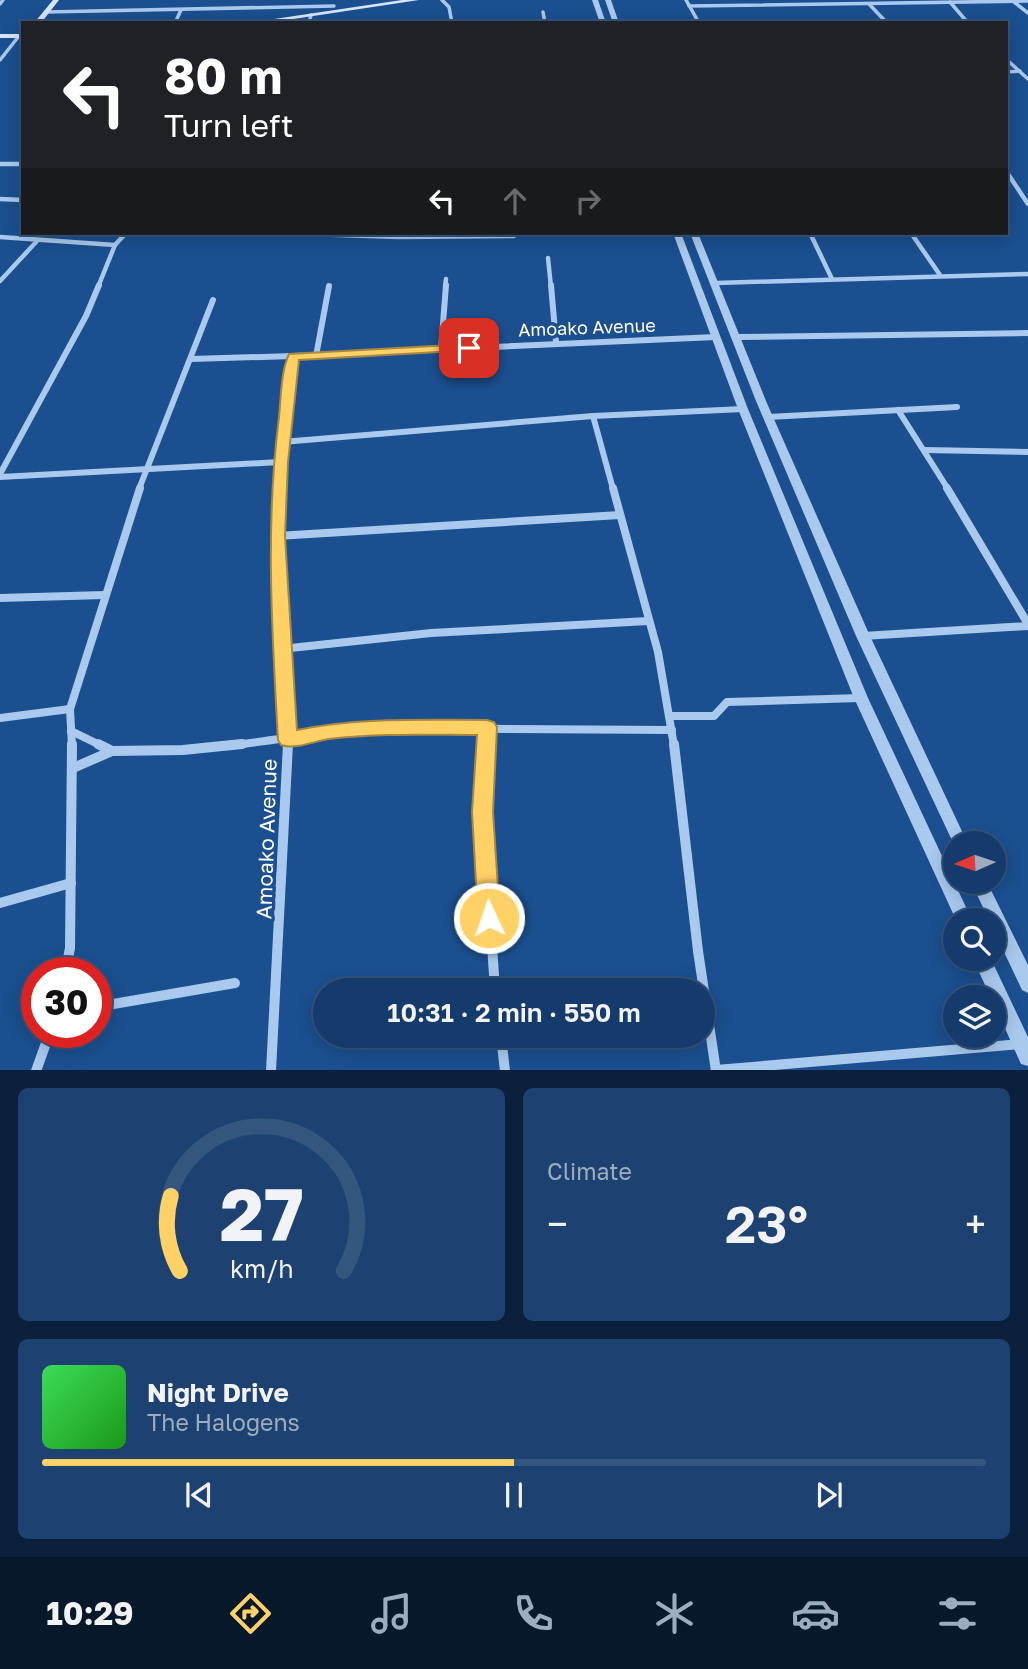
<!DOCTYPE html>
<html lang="en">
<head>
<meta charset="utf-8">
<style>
	body { margin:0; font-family:"Golos Text",sans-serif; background:#1d4271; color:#f1f3f6; height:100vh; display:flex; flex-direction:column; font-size:26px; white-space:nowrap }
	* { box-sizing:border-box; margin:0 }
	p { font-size:23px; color:#9dadc1 }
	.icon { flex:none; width:38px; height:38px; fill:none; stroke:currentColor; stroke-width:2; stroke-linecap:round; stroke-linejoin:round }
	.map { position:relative; height:1070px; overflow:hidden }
	.drawer { display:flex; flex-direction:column; gap:18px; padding:18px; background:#0b203b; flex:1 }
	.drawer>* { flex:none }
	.guide { position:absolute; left:21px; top:21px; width:987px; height:214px; border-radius:0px; box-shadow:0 4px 18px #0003,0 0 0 2px #33557e; background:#202124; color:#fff; overflow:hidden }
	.needle { width:46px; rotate:267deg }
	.fabs { position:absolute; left:943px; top:831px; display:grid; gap:14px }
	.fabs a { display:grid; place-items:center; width:63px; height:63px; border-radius:50%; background:#143b6b; box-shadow:0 4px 18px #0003,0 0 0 2px #33557e; font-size:35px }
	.speed { position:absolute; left:21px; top:957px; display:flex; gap:14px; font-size:35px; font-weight:700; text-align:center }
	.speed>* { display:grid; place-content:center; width:91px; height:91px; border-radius:50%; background:#143b6b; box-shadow:0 4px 18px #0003,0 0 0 2px #33557e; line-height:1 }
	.speed .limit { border:10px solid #d22; background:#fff; color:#111 }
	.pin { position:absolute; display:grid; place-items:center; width:60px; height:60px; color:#fff; margin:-30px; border-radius:14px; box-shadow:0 4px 10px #0006 }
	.me { position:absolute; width:77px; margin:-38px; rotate:357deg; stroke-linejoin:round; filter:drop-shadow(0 0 5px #0008) }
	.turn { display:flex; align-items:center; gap:24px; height:147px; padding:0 28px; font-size:32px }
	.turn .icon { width:91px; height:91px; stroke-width:2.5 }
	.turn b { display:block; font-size:49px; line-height:60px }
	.lanes { display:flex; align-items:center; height:66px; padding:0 28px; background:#0003; justify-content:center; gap:35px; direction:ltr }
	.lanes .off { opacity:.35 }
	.big { font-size:52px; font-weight:600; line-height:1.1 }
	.drawer .widget { flex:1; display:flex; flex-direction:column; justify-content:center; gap:10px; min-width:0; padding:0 24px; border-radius:10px; background:#1d4271 }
	.drawer .dial { align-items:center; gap:0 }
	.dial svg { height:182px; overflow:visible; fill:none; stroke:#33557e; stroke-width:7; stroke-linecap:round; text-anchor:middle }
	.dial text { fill:#f1f3f6; stroke:none }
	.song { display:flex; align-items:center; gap:21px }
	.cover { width:84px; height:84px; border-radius:10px; background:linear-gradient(135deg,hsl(130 70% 55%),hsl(120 70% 35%)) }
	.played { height:7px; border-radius:4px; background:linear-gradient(90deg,#ffd166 50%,#33557e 50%) }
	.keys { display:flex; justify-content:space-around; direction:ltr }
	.heat { display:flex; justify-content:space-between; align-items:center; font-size:38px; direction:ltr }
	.drawer .tiles { flex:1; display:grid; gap:18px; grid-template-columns:1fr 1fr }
	.widget:last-child { grid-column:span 2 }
	.trip { position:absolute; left:313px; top:978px; width:402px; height:70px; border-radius:35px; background:#143b6b; box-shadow:0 4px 18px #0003,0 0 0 2px #33557e; font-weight:600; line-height:70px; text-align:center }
	.menu { display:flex; height:112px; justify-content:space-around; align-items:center; background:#08182b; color:#9dadc1 }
	.menu .icon { width:49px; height:49px }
	.menu .active { color:#ffd166 }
	.menu b { font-size:32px; color:#f1f3f6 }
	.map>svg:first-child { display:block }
</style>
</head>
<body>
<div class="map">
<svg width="1028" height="1071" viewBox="0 0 1028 1071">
	<rect width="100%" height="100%" fill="#1b4f8f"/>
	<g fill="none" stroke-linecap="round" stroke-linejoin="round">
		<!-- minor-far4 -->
		<g stroke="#a9c9ee" stroke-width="3.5">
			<path d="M442,0L449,7L452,23"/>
			<path d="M686,0L699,23"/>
			<path d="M950,2L968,23"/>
			<path d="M1014,2L1028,13"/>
			<path d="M0,4L3,0"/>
			<path d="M869,4L887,23"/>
			<path d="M689,6L1028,1"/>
			<path d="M46,12L334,6"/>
			<path d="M543,12L545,23"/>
			<path d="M175,23L181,10"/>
			<path d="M309,23L311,15"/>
			<path d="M653,23L698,22"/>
			<path d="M1006,59L1028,79"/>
			<path d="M0,60L19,36"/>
			<path d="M1006,72L1020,71"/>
		</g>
		<!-- minor-far3 -->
		<g stroke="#a9c9ee" stroke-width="4.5">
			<path d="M0,164H23"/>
			<path d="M1006,171L1028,204"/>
			<path d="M0,199L23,200"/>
			<path d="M276,233L399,237L514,236"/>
			<path d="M810,233L832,279"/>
			<path d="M911,233L940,275"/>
			<path d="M0,237L115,245"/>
			<path d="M548,258L551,287"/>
			<path d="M0,281L37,241"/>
			<path d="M716,283L1028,274"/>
			<path d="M98,287L115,245L126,233"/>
			<path d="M445,287L446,279"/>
		</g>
		<!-- minor-far2 -->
		<g stroke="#a9c9ee" stroke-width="6">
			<path d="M551,285L556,342"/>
			<path d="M737,337L1028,333"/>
			<path d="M441,349L446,285"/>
			<path d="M316,356L329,286"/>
			<path d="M191,359L293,356"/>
			<path d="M898,410L948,489"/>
			<path d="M593,416L613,489"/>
			<path d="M768,417L957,407"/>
			<path d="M282,442L593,416L743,409"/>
			<path d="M925,450L1028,452"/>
			<path d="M0,474L86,316L99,285"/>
			<path d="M0,477L280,462"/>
			<path d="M139,489L213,300"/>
			<path d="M279,489L293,356L716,337"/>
		</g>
		<!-- minor-far1 -->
		<g stroke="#a9c9ee" stroke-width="8">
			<path d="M279,488L277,536L288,746"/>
			<path d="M613,488L658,652L674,746"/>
			<path d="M947,488L1028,624"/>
			<path d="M277,536L620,515"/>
			<path d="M0,598L104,595"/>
			<path d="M863,636L1028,626"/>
			<path d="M281,649L431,633L648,621"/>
			<path d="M670,716H714L727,702L860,698"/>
			<path d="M0,718L70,709"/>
			<path d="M71,731L102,746"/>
			<path d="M72,746L70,709L140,488"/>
			<path d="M224,746C274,741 323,731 373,728L672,730"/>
			<path d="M486,746L487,727"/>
		</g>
		<!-- minor -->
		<g stroke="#a9c9ee" stroke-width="10">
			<path d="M98,744L112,751"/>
			<path d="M486,744L483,812L495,990"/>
			<path d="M674,744L698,951L716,1071"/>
			<path d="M73,768L112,751L183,750L242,744"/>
			<path d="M0,903L71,883"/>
			<path d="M65,973L70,948L72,744"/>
			<path d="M96,1007L235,983"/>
			<path d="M501,1036L505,1071"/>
			<path d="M716,1070L1021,1044"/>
			<path d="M36,1071L50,1032"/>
			<path d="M271,1071L288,744"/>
		</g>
		<!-- tertiary -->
		<g fill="#a9c9ee" fill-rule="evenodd">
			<path d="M592,0H598L606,23H600Z"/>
			<path d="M605,0H611L619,23H613Z"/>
			<path d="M673,233H681L748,409L868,698L972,920H956L854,698L738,409Z"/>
			<path d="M690,233H698L766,401L870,636L968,844H956V849L856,636L756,401Z"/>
			<path d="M971,882H987L1028,965V993L1022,990L994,931V920H989Z"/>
			<path d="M973,959H991L1028,1037V1066L1021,1064L994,1004V998H991Z"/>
		</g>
		<!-- secondary -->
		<g fill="#d6e6fa" fill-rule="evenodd">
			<path d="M53,0H59L41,23H34Z"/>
			<path d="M402,0H419L267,23H247Z"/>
			<rect x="0" y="34" width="23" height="4"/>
		</g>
	</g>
	<!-- route -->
	<path fill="#ffd166" stroke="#a68842" stroke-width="2" d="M469,344L473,345V350L299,360L288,462L285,536L297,730C359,717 423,720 487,720L494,722L497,727L493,812L500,918L497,925L489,928L481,925L478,918L472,812L477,735C428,735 378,733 329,739C314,741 296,750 281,745L278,740C272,632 265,525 279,417C281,397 281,371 289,354Z"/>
	<g text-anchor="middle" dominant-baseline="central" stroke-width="7" stroke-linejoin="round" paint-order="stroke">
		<!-- street labels -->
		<g font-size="18" fill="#fff" stroke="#1b4f8f">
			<text transform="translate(587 327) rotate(-2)">Amoako Avenue</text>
		</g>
		<!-- near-street labels -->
		<g font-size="21" fill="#fff" stroke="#1b4f8f">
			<text transform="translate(266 839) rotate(-88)">Amoako Avenue</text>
		</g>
	</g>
</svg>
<div class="fabs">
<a><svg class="needle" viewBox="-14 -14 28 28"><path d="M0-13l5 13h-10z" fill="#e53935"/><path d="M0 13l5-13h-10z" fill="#9dadc1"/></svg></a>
<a><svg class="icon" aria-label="search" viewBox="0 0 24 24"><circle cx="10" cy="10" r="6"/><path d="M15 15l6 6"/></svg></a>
<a><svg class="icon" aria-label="layers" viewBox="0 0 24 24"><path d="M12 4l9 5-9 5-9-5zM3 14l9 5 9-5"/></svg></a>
</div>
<div class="speed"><div class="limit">30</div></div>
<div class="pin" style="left:469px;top:348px;background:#d93025"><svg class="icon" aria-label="arrive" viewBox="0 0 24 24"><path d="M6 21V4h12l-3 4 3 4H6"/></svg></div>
<svg class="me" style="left:489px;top:918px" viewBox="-20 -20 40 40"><circle r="17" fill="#ffd166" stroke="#fff" stroke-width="3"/><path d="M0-11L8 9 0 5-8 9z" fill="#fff"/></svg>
<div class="trip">10:31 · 2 min · 550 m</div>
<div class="guide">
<div class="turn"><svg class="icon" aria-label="left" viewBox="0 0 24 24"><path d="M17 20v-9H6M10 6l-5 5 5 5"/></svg><div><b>80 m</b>Turn left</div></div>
<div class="lanes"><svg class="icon" aria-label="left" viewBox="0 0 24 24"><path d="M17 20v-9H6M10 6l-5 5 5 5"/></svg><svg class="icon off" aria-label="ahead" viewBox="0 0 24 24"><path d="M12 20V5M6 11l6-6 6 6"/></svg><svg class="icon off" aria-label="right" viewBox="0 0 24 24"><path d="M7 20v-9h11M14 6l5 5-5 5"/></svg></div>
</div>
</div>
<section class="drawer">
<div class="tiles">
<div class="widget dial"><svg viewBox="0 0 100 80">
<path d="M14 69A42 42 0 1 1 86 69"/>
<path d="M14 69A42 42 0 0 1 10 36" stroke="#ffd166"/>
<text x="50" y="56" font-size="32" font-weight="700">27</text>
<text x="50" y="72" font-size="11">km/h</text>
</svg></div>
<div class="widget"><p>Climate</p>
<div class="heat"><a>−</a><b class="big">23°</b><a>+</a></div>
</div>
<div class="widget">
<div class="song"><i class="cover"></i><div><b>Night Drive</b><p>The Halogens</p></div></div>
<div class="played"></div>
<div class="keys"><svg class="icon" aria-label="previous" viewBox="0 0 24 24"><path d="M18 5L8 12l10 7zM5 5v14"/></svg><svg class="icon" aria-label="pause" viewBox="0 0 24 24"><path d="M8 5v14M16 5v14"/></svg><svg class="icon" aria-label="next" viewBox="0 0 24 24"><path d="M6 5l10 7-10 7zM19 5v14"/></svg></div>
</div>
</div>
</section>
<nav class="menu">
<b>10:29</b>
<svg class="icon active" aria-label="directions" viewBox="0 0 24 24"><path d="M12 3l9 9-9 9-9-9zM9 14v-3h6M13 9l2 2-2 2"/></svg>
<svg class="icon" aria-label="music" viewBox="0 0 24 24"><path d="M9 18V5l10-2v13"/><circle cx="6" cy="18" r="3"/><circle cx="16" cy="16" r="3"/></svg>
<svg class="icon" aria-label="phone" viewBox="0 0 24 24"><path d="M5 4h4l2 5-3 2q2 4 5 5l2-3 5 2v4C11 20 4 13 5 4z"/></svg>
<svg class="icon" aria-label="climate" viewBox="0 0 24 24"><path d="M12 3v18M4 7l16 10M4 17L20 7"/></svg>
<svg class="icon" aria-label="car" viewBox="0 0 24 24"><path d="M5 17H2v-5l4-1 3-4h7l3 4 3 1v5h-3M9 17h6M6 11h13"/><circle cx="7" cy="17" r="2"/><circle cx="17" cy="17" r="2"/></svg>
<svg class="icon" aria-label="filters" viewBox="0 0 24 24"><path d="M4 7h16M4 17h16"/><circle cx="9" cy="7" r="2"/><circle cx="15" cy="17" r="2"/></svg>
</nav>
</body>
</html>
